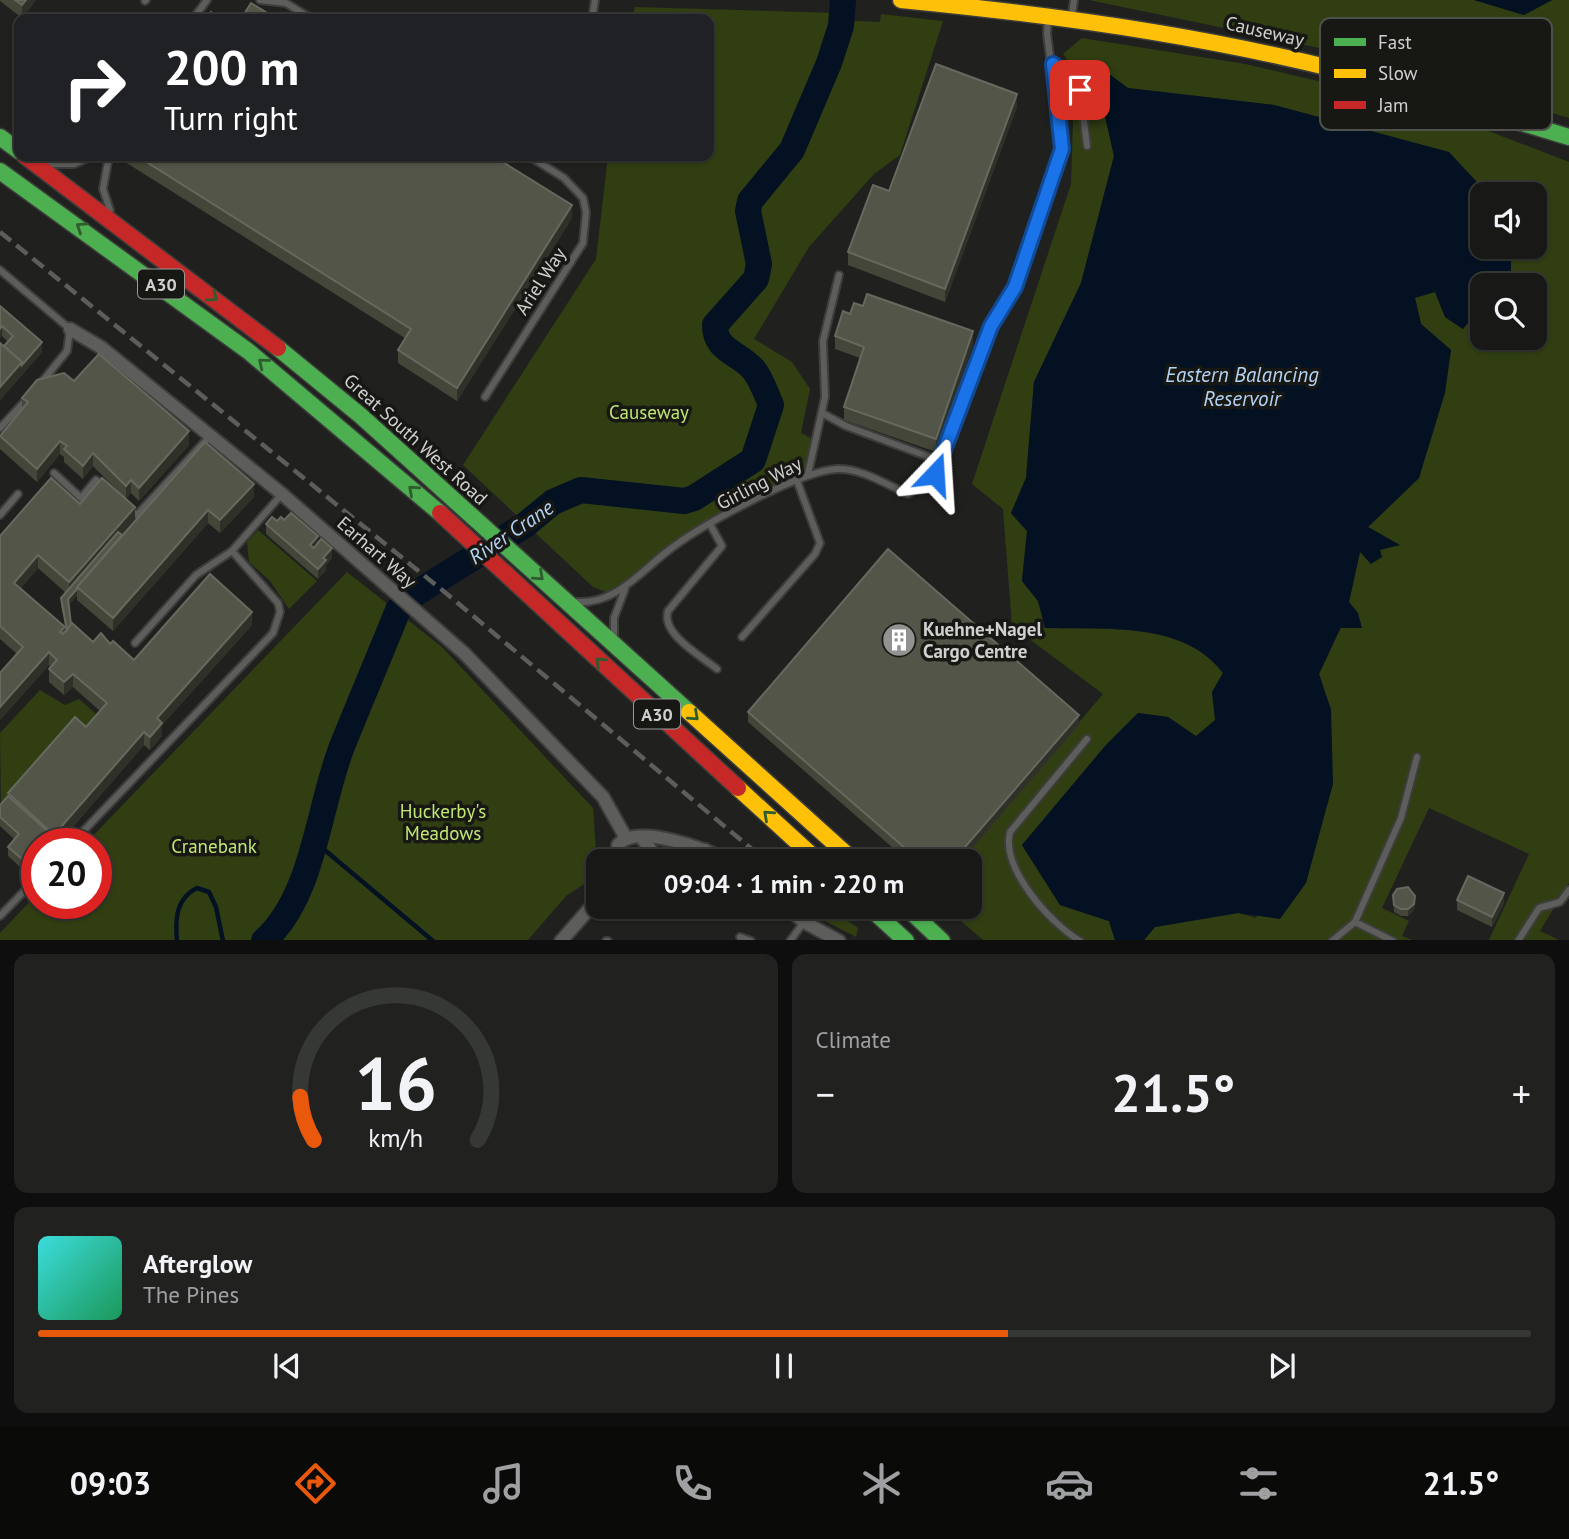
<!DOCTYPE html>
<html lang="en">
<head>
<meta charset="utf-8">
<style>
	body { margin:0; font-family:"PT Sans",sans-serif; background:#212220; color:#f1f3f6; height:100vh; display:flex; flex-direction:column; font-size:26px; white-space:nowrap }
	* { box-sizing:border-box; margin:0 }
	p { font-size:23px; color:#9fa0a1 }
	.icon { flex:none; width:38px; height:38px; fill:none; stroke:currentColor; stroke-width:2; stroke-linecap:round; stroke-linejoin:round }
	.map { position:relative; height:940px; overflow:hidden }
	.drawer { display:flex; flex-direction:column; gap:14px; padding:14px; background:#0d0e0d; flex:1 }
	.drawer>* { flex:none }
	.hud { position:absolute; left:14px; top:14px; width:700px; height:147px; border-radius:14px; box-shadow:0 2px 5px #0004,0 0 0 2px #363836; background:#202124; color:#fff; overflow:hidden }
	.buttons { position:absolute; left:1470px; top:182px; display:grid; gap:14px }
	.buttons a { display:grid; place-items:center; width:77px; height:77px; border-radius:14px; background:#181917; box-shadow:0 2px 5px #0004,0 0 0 2px #363836; font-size:35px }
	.speed { position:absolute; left:21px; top:828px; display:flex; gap:14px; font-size:35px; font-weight:700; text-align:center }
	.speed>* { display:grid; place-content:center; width:91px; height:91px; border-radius:50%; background:#181917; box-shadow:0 2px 5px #0004,0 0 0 2px #363836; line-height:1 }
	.speed .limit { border:10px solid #d22; background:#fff; color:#111 }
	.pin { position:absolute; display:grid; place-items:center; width:60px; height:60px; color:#fff; margin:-30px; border-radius:14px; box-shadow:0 4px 10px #0006 }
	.me { position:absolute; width:77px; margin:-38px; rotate:20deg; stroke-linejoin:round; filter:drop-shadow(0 0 5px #0008) }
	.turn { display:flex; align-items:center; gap:24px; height:147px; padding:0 35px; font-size:32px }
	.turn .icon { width:91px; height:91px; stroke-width:2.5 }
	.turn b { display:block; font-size:49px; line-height:60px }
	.big { font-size:52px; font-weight:800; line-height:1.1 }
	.drawer .card { flex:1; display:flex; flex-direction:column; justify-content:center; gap:10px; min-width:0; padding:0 24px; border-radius:14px; background:#212220 }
	.drawer .dial { align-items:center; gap:0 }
	.dial svg { height:182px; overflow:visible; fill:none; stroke:#363836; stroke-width:7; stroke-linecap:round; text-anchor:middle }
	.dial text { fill:#f1f3f6; stroke:none }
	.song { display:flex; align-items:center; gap:21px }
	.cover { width:84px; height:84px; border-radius:10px; background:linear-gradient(135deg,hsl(180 70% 55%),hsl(150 70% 35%)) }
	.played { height:7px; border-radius:4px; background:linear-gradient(90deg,#ea580c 65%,#363836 65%) }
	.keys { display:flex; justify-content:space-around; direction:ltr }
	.heat { display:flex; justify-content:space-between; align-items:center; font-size:38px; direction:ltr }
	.drawer .tiles { flex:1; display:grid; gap:14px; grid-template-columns:1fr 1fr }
	.card:last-child { grid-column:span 2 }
	.trip { position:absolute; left:586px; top:849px; width:396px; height:70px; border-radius:14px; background:#181917; box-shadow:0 2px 5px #0004,0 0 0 2px #363836; font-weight:800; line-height:70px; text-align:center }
	.dock { display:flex; height:112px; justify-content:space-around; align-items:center; background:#0a0a09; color:#9fa0a1 }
	.dock .icon { width:49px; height:49px }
	.dock .on { color:#ea580c }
	.dock b { font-size:32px; color:#f1f3f6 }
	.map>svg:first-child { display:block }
</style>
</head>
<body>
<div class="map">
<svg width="1569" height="941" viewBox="0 0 1569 941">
	<rect width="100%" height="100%" fill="#20211f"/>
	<!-- green -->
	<g fill="#303e12">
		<path d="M1089,0H1474L1524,15L1552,0H1569V118L1358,56Z"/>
		<path d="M635,7L835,13V20L880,22L881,14L943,21L900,155L874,174L809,247L754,339L792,362L810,389L801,433L813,439L808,474L670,549L611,594L593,587L463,465L596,259L608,156H709V19H632Z"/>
		<path d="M1082,38L1245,64L1424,106L1569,162V883L1540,931L1559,940H1489L1529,854L1429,808L1382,908L1409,921L1402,936L1412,940H1144L1155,927L1238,913L1256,918L1331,710L1319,674L1341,628L1358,613L1349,602L1360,551L1399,545L1368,527L1419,478L1451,350L1421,324L1415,297L1435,291L1445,317L1463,329L1482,306V338H1535V285H1500L1511,272V247H1535V194H1488L1448,152L1274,105L1128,88L1094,63L1114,156L1081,283L1034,382L1026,478L1011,513L1027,531L1022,581L1038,601L1046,628C1106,630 1183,621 1223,673L1212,692L1216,720L1196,737L1168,717L1138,713L1106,745L1022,845L1060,905L1109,921L1115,940H983L945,907L970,906V861H961L1103,694L1012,626L1003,509L972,484L1071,184L1073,123L1068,87L1079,75L1063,54Z"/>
		<path d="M258,530L317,581L289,609L270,581L249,562L247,542Z"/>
		<path d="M347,572L442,647L593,808L597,866L595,877L566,896L528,940L0,941V933L37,894V903H96V844L86,843Z"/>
		<path d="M40,690L65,705L79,699L96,714L86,731L1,805L0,733Z"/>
		<path d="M810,907H828L858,928L856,937L806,911Z"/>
	</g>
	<!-- water -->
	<g fill="#031122">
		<path d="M1474,0H1552L1524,15Z"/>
		<path d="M1094,63L1128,88L1274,105L1449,152L1488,194H1482V247H1511V272L1500,285H1482V306L1463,329L1445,317L1435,292L1415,298L1421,324L1451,350L1445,393L1419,478L1368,527L1400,545L1380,550L1382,557L1371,564L1360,552L1349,602L1358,613L1362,628H1340L1319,674L1331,710L1333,784L1306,883L1280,919L1238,913L1155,927L1144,940H1115L1109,921L1060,905L1022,845L1106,745L1138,713L1168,717L1196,736L1215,720L1212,692L1223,673C1184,620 1104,630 1045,628L1038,601L1022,581L1027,531L1011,513L1026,478L1034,382L1081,283L1114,156L1101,99L1092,91L1089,73Z"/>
	</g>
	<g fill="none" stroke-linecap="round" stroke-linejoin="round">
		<!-- stream -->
		<g stroke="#031122" stroke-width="4.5">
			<path d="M314,841L433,941"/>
			<path d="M177,941C175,919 176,898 197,888L209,892L216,907L223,941"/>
		</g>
		<!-- river -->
		<path stroke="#031122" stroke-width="26" d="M264,941C315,895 318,805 343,744C361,699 380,655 398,610L407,599L525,525L553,502L581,490L684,501L694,498L753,460L771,405C766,393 761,378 753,369C738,352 715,351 715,325L756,279L759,264L748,211L750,201L792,150L829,63L841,26L843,0"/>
		<!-- lane casing -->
		<g stroke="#3d3e3c" stroke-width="10">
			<g id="lane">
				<path d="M260,0L286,3L312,19"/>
				<path d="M145,1L146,0"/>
				<path d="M1072,15L1074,0"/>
				<path d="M193,19L207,0"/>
				<path d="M592,19L595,0"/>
				<path d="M1053,64L1080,90L1087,146"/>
				<path d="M109,156L103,189L110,210"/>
				<path d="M48,164H74L93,156"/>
				<path d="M0,270L70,329L67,351L41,383"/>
				<path d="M485,397L583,243L586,212L583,198L564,178L529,156"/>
				<path d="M822,413L846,426L940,461"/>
				<path d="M0,428L27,399"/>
				<path d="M54,473L81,498L96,480L103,487"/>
				<path d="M808,474L825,397L823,341L839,275"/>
				<path d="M130,510L137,515L210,436"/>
				<path d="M0,515L18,494"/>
				<path d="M711,526L722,546L668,611C661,634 701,656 717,669"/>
				<path d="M577,602C616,604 640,572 669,550C700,526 799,471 837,469C861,468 887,485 908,494L935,474L991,326L1015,287L1062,149L1047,34L1048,18"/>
				<path d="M614,635V618L625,589"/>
				<path d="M742,637L815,554L820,543L796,478"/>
				<path d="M135,643L196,575L232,551L282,494"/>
				<path d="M71,844L273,633L280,612L278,603L232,551"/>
				<path d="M0,916L37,878"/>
				<path d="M1355,922L1393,941"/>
				<path d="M740,937L751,941"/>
				<path d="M606,941H608"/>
				<path d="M790,941L804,922"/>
				<path d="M1080,941C1050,923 1001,869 1010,832L1087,739"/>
				<path d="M1332,941L1355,922L1401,818L1417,757"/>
				<path d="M1518,941L1539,908L1560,902L1569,890"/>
			</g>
		</g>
		<!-- street casing -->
		<g stroke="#3d3e3c" stroke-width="16">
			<g id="street">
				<path d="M70,329L102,348L282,494L464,653L603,797L626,838"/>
				<path d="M641,837L651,850L649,861"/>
				<path d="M618,861V845C636,822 707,850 729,861"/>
				<path d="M662,861L705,850"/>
				<path d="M785,906L804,922L839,941"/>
				<path d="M561,941L598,899"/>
			</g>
		</g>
		<!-- fast casing -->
		<g stroke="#3d3e3c" stroke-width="19">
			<g id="fast">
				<path d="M1406,88L1569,137"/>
				<path d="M0,137L19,151"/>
				<path d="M0,171L248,351L440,513"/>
				<path d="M278,348L361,416L689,712"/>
				<path d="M868,906L906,941"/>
				<path d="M905,906L942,941"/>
			</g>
		</g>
		<!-- slow casing -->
		<g stroke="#3d3e3c" stroke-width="19">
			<g id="slow">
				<path d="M901,0C1075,17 1237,40 1406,88"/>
				<path d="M689,712L854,861"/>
				<path d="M738,788L818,861"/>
			</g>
		</g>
		<!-- jam casing -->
		<g stroke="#3d3e3c" stroke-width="19">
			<g id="jam">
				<path d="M25,156L278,348"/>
				<path d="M440,513L738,788"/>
			</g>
		</g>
		<!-- lane -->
		<use href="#lane" stroke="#5d5d5c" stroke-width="6"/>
		<!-- street -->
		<use href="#street" stroke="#5d5d5c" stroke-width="12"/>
		<!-- fast -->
		<use href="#fast" stroke="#4caf50" stroke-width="16"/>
		<!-- slow -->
		<use href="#slow" stroke="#ffc107" stroke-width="16"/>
		<!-- jam -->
		<use href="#jam" stroke="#c62828" stroke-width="16"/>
		<!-- rail -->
		<g stroke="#5d5e5c" stroke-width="4.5" stroke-dasharray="14 7" stroke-linecap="butt">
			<path d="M0,232L447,594L766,861"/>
			<path d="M809,906V907"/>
		</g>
	</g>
	<!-- wall -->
	<g fill="#444639" fill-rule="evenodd">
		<path d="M0,0H36L22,18L0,1Z"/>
		<path d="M1017,107L945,302L848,265V252Z"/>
		<path d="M125,156H493L572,218L457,401L398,363V350L405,338L125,162Z"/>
		<path d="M0,306L42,352L0,400V343L4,346L8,342L2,336Z"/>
		<path d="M863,306L973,344L936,452L844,420V407L860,358L835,349V336L850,314Z"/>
		<path d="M74,381L189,445L139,501L131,493L126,499L93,466L83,479L64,462V457L60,454L37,482L0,449V436L22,410V398Z"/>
		<path d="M254,497L220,533L208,523L113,631L77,600V595L69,605L71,624L93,642L110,644L134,660L252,625L162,725V736L150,750L144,745L58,844H37V864L28,874L8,856V847L14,839L0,826V805L8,796V793L86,727L100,711L73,687L64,695L49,682V669L51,667L49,665L0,720V673L17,654L0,639V536L80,504L135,520L121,535H122ZM38,568L66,593L61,598V605L66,631L65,632L21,588Z"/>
		<path d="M277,521L318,543L332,558L326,565V570L318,579L266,534V524Z"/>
		<path d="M748,712L1079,725L961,861H908L748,722Z"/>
		<path d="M1393,895L1415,903L1414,910L1408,916H1401L1394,912Z"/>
		<path d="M1457,900L1504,903L1492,927L1457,910Z"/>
	</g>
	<!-- shaded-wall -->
	<g fill="#2f3128">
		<path d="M26,0H36L22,18V5Z"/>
		<path d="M1017,94V107L945,302V289Z"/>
		<path d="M572,205V218L457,401V388Z"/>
		<path d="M2,326V336L0,339V329Z"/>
		<path d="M973,331V344L936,452V439Z"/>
		<path d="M42,342V352L0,400V387Z"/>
		<path d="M189,431V445L139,501V488Z"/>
		<path d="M60,441V454L37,482V469Z"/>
		<path d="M93,453V466L83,479V466Z"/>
		<path d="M131,480V493L126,499V486Z"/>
		<path d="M254,484V497L220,533V520Z"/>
		<path d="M135,507V520L69,595V582Z"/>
		<path d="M208,510V523L113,631V618Z"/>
		<path d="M318,536V546L310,555V545Z"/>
		<path d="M332,548V558L326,565V570L318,579V569L323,558Z"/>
		<path d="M38,555V568L14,596V583Z"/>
		<path d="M77,589V595L68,606V599Z"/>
		<path d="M252,612V625L162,725V736L150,750V737L157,718Z"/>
		<path d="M49,652V665L0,720V707Z"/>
		<path d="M73,674V687L64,695V682Z"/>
		<path d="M1079,715V725L961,861H953Z"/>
		<path d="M144,732V745L58,844H54V835Z"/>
		<path d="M53,836V844H46Z"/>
		<path d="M37,854V864L28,874V864Z"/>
		<path d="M1504,893V903L1492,927V917Z"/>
		<path d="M1415,896L1414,910L1408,916V909Z"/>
	</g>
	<!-- building -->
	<g fill="#535549" stroke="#66695e" stroke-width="2">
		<path d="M15,0H26L22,5Z"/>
		<path d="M251,3L277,19H241Z"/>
		<path d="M211,12L222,19H207Z"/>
		<path d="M936,64L1017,94L945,289L848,252L873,185L889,191Z"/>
		<path d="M137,156H493L572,205L457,388L398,350L411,329Z"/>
		<path d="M867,294L973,331L936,439L844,407L864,347L835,336L843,311L850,314L854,303L863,306Z"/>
		<path d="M0,306L42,342L22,365V362L4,346L13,336L2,326L0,329Z"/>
		<path d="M0,343L22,362L0,387Z"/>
		<path d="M99,354L189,431L139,488L131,480L126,486L93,453L83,466L64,449L67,446L60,441L37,469L0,436L28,402L22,398L37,380L64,373L74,381Z"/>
		<path d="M205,442L254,484L220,520L208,510L113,618L77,587Z"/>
		<path d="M51,478L80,504L102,478L135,507L69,582L38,555L14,583L65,627L60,632L63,634L72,623L93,642L101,633L110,644L113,641L134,660L210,574L252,612L157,718L162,723L150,737L144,732L54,835L8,793L75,717L86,727L107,703L73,674L64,682L49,669L57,660L49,652L0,707V673L23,647L0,626V536Z"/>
		<path d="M291,513L318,536L310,545L314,548L321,539L332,548L323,558L326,560L318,569L266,524L272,517L277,521L281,517L284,520Z"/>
		<path d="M118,532L122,535L77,587V589L68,599L71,624L67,630L61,598Z"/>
		<path d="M888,549L1079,715L953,861H920L748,712Z"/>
		<path d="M8,796L53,836L46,844H37V854L28,864L8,847L19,834L0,817V805Z"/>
		<path d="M1468,876L1504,893L1492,917L1457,900Z"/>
		<path d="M1408,887L1415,896L1414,904L1408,909H1401L1394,905L1393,895L1397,889Z"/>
	</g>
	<!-- one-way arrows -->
	<defs><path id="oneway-chevron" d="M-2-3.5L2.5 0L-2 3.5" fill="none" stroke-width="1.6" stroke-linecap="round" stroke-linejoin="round" transform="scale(1.75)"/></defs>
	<g stroke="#2f5c2f">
		<use href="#oneway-chevron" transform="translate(81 227) rotate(-146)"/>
		<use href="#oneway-chevron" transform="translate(213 297) rotate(37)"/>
		<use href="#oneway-chevron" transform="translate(263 363) rotate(-141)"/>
		<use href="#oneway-chevron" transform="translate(413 490) rotate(-138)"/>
		<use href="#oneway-chevron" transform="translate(539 576) rotate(42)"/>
		<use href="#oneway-chevron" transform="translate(600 662) rotate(-137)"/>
		<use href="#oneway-chevron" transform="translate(694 716) rotate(42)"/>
		<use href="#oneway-chevron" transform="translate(768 815) rotate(-138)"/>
	</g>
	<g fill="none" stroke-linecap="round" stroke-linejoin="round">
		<!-- route casing -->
		<g stroke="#114b97" stroke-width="18">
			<path id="route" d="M935,474L991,326L1015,287L1062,149L1053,64L1080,90"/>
		</g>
		<!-- route -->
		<use href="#route" stroke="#1a73e8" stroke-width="12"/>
	</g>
	<!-- icons -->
	<defs>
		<g id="building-disc" transform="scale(1.75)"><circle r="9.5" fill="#929391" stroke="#171814"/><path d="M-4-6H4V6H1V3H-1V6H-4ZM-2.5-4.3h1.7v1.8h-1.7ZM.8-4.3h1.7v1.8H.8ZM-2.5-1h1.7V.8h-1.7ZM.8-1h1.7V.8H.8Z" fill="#fff"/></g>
	</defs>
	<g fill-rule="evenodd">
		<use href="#building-disc" x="899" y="640"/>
	</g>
	<g text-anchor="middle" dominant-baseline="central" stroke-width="7" stroke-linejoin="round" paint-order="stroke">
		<!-- shield labels -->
		<g fill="#171814" stroke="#989a97" stroke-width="2">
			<rect x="138" y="269.5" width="46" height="29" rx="5"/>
			<rect x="634" y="699.5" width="46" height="29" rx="5"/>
		</g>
		<g font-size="18" font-weight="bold" fill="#d0d1cf">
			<text x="161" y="284">A30</text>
			<text x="657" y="714">A30</text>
		</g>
		<!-- street labels -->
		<g font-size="19" fill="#d0d1cf" stroke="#171814">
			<text transform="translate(1265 31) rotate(13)">Causeway</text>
			<text transform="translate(540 281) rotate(-57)">Ariel Way</text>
			<text transform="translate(416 439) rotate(42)">Great South West Road</text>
			<text transform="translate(759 483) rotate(-27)">Girling Way</text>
			<text transform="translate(377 552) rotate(41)">Earhart Way</text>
		</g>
		<!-- park labels -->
		<g font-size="19" fill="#c2e773" stroke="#171814">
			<text x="649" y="412">Causeway</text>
			<text x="443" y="811">Huckerby's<tspan x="443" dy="22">Meadows</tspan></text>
			<text x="214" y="846">Cranebank</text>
		</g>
		<!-- poi labels -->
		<g font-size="19" font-weight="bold" fill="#d0d1cf" stroke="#171814" text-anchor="start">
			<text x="923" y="629">Kuehne+Nagel<tspan x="923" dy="22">Cargo Centre</tspan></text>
		</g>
		<!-- water labels -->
		<g font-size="21" font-style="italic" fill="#b4d4f7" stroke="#171814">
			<text x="1242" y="374">Eastern Balancing<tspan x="1242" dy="24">Reservoir</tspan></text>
			<text transform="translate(511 532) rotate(-34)">River Crane</text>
		</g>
	</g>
	<!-- legend -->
	<rect x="1320" y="18" width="232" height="112" rx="10" fill="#171814" stroke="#4e504c" stroke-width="2"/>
	<rect x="1334" y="38" width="32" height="8" fill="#4caf50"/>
	<rect x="1334" y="69" width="32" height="9" fill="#ffc107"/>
	<rect x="1334" y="101" width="32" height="8" fill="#c62828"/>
	<g font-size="19" fill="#d0d1cf">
		<text x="1378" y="49">Fast</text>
		<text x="1378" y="80">Slow</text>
		<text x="1378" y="112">Jam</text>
	</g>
</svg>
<div class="buttons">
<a><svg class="icon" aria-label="sound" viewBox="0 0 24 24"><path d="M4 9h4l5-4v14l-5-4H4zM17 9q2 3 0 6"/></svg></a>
<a><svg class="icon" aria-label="search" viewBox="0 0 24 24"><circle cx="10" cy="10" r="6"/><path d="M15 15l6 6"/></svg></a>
</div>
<div class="speed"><div class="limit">20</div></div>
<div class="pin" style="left:1080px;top:90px;background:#d93025"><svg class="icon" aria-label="arrive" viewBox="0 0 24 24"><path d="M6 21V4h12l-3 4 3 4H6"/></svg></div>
<svg class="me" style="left:935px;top:474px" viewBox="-20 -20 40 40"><path d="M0-17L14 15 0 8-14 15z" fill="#1a73e8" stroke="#fff" stroke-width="4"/></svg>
<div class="trip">09:04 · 1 min · 220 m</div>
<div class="hud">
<div class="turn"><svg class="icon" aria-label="right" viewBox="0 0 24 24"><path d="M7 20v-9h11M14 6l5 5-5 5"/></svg><div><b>200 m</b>Turn right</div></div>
</div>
</div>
<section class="drawer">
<div class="tiles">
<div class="card dial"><svg viewBox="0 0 100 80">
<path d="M14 69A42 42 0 1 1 86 69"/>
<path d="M14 69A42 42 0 0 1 8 50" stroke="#ea580c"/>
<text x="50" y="56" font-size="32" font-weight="700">16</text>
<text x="50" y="72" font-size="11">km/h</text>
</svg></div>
<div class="card"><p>Climate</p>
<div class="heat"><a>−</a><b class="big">21.5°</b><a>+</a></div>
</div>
<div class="card">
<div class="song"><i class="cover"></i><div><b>Afterglow</b><p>The Pines</p></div></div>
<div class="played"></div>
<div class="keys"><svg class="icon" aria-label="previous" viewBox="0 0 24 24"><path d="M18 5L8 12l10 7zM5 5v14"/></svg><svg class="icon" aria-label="pause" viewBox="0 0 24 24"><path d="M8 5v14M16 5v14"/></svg><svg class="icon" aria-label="next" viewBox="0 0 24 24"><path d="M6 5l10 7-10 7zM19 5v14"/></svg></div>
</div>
</div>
</section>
<nav class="dock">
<b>09:03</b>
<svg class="icon on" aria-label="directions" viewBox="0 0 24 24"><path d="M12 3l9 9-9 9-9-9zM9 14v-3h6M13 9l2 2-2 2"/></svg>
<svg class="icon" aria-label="music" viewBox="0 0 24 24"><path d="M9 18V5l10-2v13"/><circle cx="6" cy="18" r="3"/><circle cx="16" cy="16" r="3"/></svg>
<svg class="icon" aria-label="phone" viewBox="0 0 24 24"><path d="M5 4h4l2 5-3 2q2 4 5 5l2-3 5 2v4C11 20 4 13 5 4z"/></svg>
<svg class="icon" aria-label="climate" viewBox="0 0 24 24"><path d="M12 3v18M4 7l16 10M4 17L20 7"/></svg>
<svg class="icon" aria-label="car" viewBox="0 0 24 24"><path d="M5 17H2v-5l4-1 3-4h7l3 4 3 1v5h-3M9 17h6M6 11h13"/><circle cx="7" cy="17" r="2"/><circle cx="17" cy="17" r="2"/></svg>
<svg class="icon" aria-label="filters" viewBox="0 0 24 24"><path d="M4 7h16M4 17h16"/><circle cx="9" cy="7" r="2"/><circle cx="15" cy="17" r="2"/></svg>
<b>21.5°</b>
</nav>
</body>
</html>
